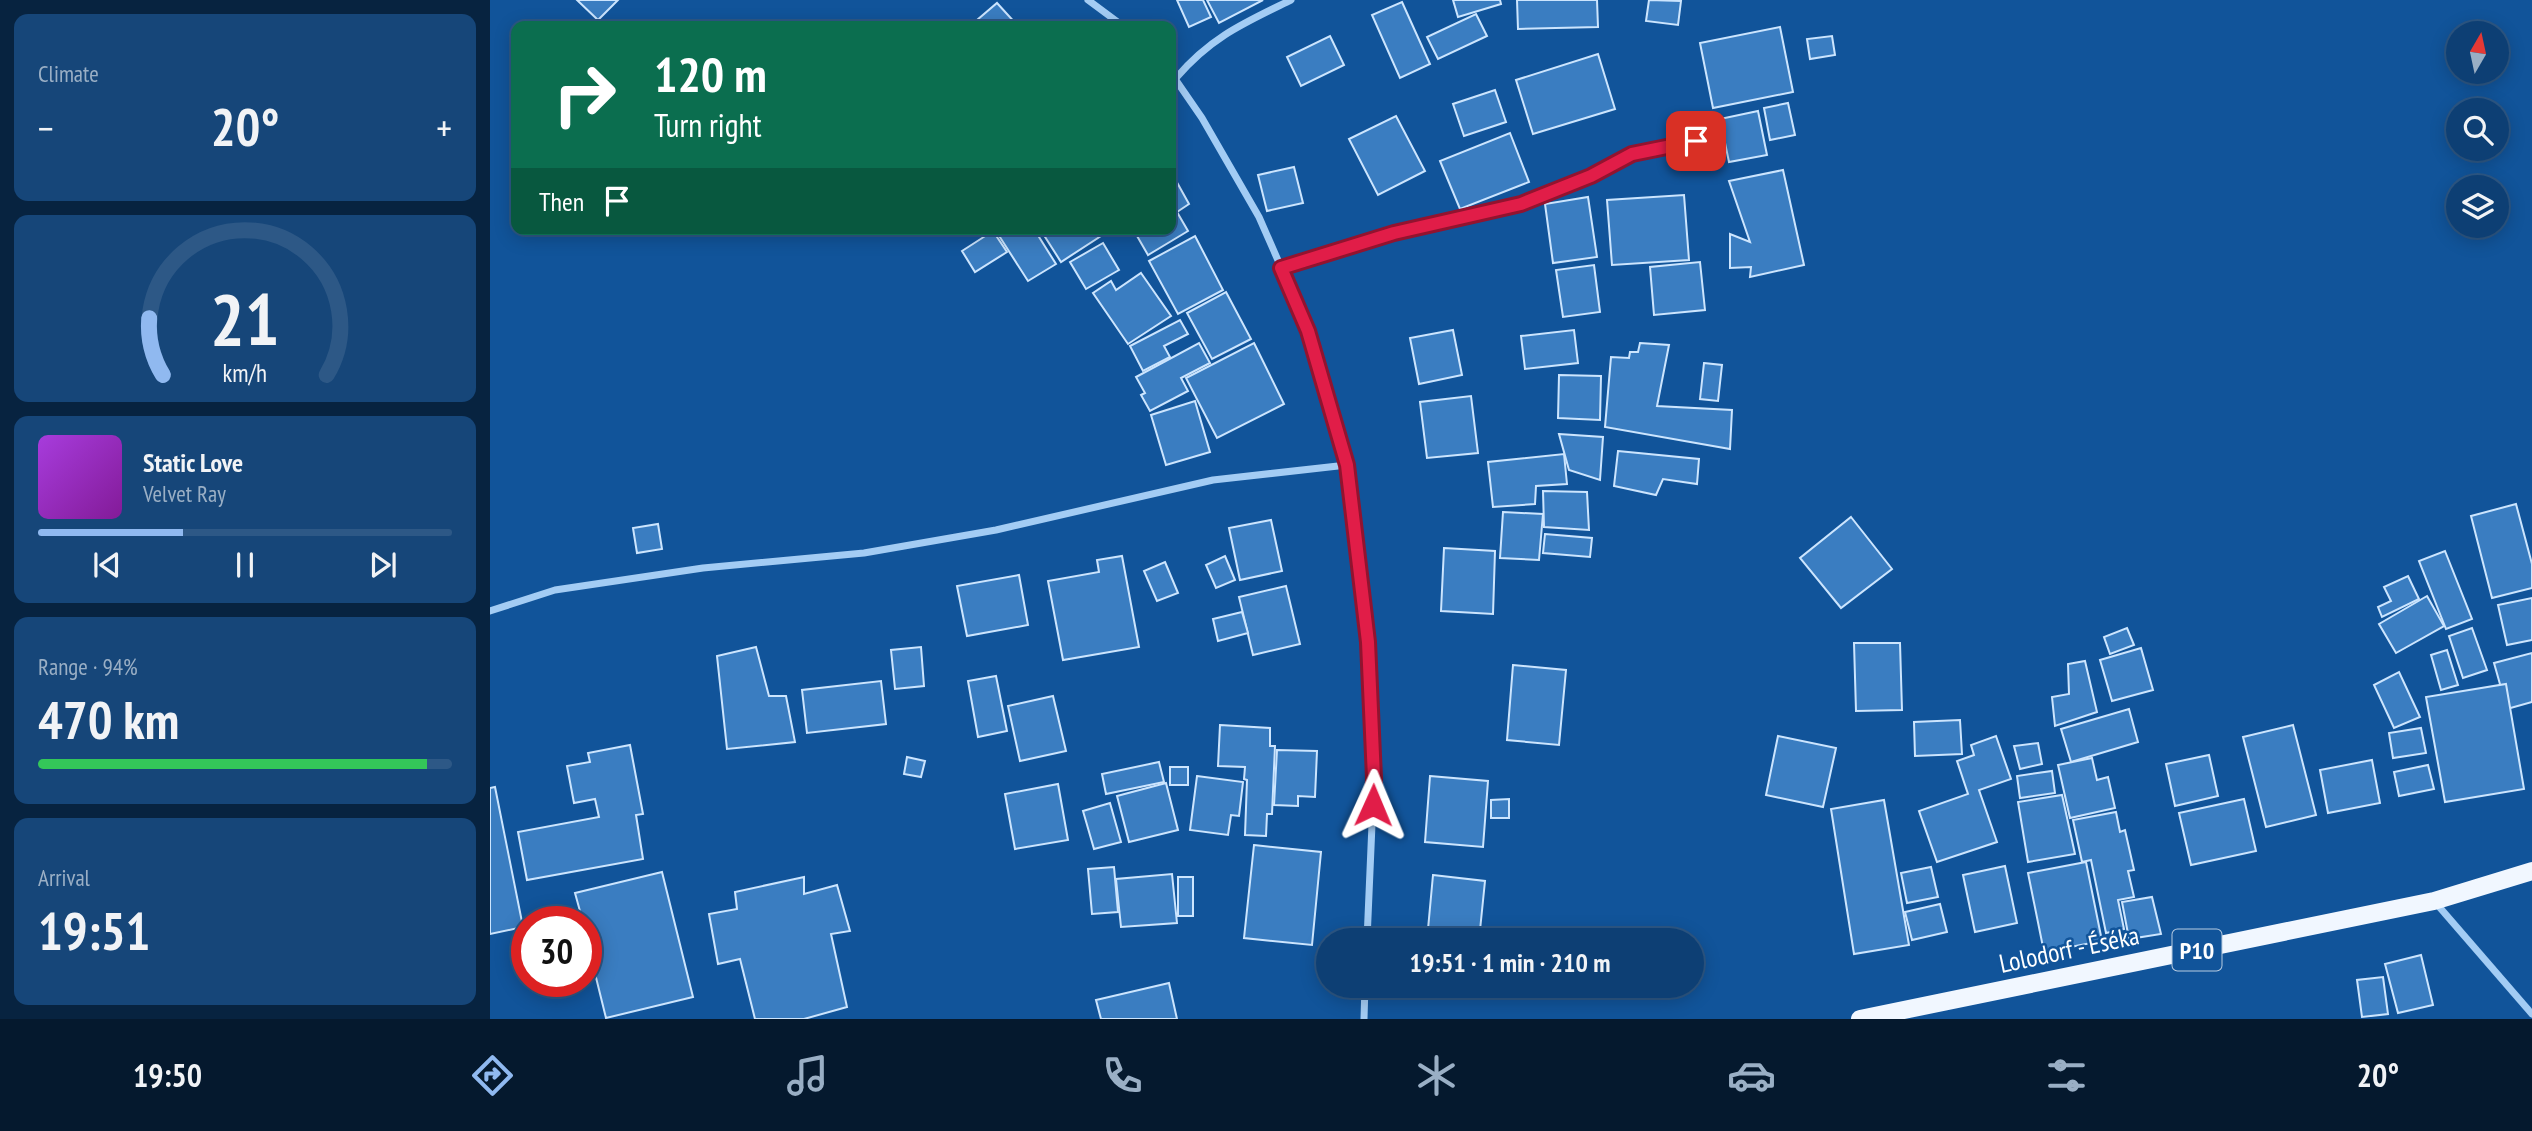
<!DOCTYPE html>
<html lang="en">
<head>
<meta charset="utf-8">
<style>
	body { margin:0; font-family:"PT Sans Narrow",sans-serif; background:#164679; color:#f1f3f6; height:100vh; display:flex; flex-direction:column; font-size:26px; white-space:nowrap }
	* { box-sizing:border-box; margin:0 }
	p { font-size:23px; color:#9aafc5 }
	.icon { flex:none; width:38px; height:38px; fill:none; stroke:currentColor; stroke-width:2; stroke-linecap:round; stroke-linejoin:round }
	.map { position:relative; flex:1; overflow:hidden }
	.details { display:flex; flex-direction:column; gap:14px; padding:14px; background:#072340; width:490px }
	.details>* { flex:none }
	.top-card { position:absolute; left:21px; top:21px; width:665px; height:214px; border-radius:14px; box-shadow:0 4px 18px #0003,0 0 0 2px #2d5886; background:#0b6e4f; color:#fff; overflow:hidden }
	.needle { width:46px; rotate:9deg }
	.fabs { position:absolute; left:1956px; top:21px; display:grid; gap:14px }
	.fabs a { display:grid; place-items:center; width:63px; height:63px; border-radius:50%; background:#0d3f74; box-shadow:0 4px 18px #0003,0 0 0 2px #2d5886; font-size:35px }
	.speed { position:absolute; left:21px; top:906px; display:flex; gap:14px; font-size:35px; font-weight:700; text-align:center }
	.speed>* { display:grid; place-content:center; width:91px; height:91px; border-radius:50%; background:#0d3f74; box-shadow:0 4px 18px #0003,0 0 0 2px #2d5886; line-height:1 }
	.speed .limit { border:10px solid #d22; background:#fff; color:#111 }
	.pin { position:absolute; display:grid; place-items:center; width:60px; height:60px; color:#fff; margin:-30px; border-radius:14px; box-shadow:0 4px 10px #0006 }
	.me { position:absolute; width:77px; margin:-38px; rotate:1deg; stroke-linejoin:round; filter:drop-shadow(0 0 5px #0008) }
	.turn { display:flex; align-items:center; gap:24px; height:147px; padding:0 28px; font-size:32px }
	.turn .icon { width:91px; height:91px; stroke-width:2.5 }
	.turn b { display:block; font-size:49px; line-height:60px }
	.then { display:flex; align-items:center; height:66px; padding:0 28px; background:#0003; gap:14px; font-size:26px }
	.big { font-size:52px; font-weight:700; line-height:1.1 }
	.details .tile { flex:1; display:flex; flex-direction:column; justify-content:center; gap:10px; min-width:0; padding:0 24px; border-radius:14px; background:#164679 }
	.details .dial { align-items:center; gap:0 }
	.dial svg { height:182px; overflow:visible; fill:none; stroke:#2d5886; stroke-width:7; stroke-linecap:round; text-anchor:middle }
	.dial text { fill:#f1f3f6; stroke:none }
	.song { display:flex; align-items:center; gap:21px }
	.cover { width:84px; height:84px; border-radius:10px; background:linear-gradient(135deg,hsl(280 70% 55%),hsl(290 70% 35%)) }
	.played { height:7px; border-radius:4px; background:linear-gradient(90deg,#90b9f0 35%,#2d5886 35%) }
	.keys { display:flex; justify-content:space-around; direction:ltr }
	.heat { display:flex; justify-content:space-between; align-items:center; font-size:38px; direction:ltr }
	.charge { height:10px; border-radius:5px; background:linear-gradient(90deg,#34c759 94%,#2d5886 0) }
	.trip { position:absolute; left:826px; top:928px; width:388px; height:70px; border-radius:35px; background:#0d3f74; box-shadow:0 4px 18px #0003,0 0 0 2px #2d5886; font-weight:700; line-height:70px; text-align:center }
	.dock { display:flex; height:112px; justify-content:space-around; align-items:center; background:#05192e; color:#9aafc5 }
	.dock .icon { width:49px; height:49px }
	.dock .selected { color:#90b9f0 }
	.dock b { font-size:32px; color:#f1f3f6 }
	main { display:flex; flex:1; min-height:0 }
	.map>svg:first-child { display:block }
</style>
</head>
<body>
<main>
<section class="details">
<div class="tile"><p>Climate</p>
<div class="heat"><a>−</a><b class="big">20°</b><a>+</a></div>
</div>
<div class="tile dial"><svg viewBox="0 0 100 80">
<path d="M14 69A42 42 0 1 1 86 69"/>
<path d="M14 69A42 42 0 0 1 8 44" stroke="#90b9f0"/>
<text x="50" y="56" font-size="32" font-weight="700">21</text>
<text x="50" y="72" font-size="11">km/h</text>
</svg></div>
<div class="tile">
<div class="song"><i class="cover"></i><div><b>Static Love</b><p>Velvet Ray</p></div></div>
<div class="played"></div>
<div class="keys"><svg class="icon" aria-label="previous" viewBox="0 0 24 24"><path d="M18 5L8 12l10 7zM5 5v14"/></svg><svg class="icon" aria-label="pause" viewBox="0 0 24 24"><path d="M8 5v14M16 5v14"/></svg><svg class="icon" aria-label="next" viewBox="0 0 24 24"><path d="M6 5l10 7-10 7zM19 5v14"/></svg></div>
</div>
<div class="tile"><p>Range · 94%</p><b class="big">470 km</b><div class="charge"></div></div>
<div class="tile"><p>Arrival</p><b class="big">19:51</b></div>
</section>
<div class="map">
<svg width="2042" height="1019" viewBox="0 0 2042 1019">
	<rect width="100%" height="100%" fill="#11549a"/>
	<!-- building -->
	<g fill="#3a7dc1" stroke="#cce5fe" stroke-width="2">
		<path d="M87,0H128L108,20Z"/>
		<path d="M687,0H713L721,17L699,27Z"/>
		<path d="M717,0H773L729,23Z"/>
		<path d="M963,0H1010L1011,4L968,17Z"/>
		<path d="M1027,0H1107L1108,27L1028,29Z"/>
		<path d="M1159,0L1191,1L1188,25L1156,21Z"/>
		<path d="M912,2L940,64L910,78L882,15Z"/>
		<path d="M507,3L528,26H480Z"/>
		<path d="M986,14L997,36L948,59L937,37Z"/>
		<path d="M1290,27L1303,92L1223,108L1210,43Z"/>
		<path d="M840,36L854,65L811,86L797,57Z"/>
		<path d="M1342,36L1345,55L1320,59L1317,39Z"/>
		<path d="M1108,54L1125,109L1043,134L1026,80Z"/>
		<path d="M1005,90L1016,122L974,136L963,104Z"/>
		<path d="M1298,103L1305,135L1280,140L1274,108Z"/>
		<path d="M1268,111L1277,155L1239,162L1230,119Z"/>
		<path d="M906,116L935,171L888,195L859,139Z"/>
		<path d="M1020,133L1039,182L970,209L950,161Z"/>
		<path d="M804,167L813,203L777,211L768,175Z"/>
		<path d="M1293,170L1314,265L1260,277L1261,267L1240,268V234L1260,242L1239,181Z"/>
		<path d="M684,177L699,204L687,212L698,231L658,255L643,229H681V179Z"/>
		<path d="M1194,195L1199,260L1122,265L1117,200Z"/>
		<path d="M1098,197L1107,257L1063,263L1055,204Z"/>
		<path d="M508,229H544L566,264L538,281L506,231Z"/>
		<path d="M550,229H606L611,236L571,262Z"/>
		<path d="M503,231L517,252L485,272L472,251Z"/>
		<path d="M705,236L733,290L688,314L659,261Z"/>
		<path d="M613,243L629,270L596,289L580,262Z"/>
		<path d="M1210,262L1215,310L1164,315L1160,267Z"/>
		<path d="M1104,265L1110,312L1073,317L1066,270Z"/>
		<path d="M651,273L681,316L638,344L603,293L621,281L626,290Z"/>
		<path d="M736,292L761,339L722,359L697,313Z"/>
		<path d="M690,320L698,334L674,346L680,357L653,371L640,346Z"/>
		<path d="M963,330L972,375L929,384L920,338Z"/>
		<path d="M1084,330L1088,363L1035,369L1031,336Z"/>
		<path d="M709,343L720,363L691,378L698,391L660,411L651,395L655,393L646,377Z"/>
		<path d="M764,343L794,404L727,438L696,378Z"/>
		<path d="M1150,343L1179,345L1167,406L1242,410L1240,449L1115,427L1121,357L1139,358L1140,352H1148Z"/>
		<path d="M1214,363L1232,365L1228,401L1210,399Z"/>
		<path d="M1069,375L1111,376L1110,420L1068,418Z"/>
		<path d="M981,396L988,453L937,458L930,402Z"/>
		<path d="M705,401L720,452L676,465L661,415Z"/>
		<path d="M1069,434L1113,437L1110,480L1079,470Z"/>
		<path d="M1128,451L1209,459L1207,484L1173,479L1166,495L1124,486Z"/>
		<path d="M1074,454L1077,484L1046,486L1045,504L1003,507L998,462Z"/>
		<path d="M1053,491L1097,492L1099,530L1054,527Z"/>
		<path d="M2026,504L2042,564V588L2002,598L1981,516Z"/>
		<path d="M1013,512L1053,514L1049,560L1010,558Z"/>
		<path d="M1361,517L1402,569L1351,608L1310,558Z"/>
		<path d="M781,520L792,571L750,580L739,528Z"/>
		<path d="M168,524L172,549L147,553L143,528Z"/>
		<path d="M1055,534L1102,538L1100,557L1053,553Z"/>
		<path d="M954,548L1005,551L1003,614L951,611Z"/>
		<path d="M1955,551L1982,619L1956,629L1929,561Z"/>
		<path d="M632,556L649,647L573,660L558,581L609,572L607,560Z"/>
		<path d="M735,556L745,580L726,588L716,565Z"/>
		<path d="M675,562L688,593L667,601L654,571Z"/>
		<path d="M529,575L538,625L477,636L467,586Z"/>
		<path d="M1918,576L1929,599L1892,617L1888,607L1901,601L1894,587Z"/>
		<path d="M796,586L810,644L763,655L749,597Z"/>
		<path d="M1937,596L1954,626L1906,653L1889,624Z"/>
		<path d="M2042,598V640L2017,645L2008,605Z"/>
		<path d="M752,612L758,633L728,641L723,619Z"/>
		<path d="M1637,628L1644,645L1620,654L1614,637Z"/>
		<path d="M1982,628L1997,670L1973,678L1959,636Z"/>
		<path d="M1364,643H1410L1412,710L1366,711Z"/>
		<path d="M266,647L279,696H296L305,742L237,749L227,656Z"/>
		<path d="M431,647L434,686L405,689L401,650Z"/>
		<path d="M1651,648L1663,690L1622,701L1610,660Z"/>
		<path d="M1957,650L1968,685L1951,690L1941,655Z"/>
		<path d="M2042,653V702L2017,709L2004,663Z"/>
		<path d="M1595,661L1607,712L1565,726L1562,697L1579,694L1578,664Z"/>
		<path d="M1023,665L1076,670L1069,745L1017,740Z"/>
		<path d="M1909,672L1930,717L1904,728L1884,685Z"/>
		<path d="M506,676L517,731L488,737L478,681Z"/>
		<path d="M391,681L396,724L317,733L312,690Z"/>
		<path d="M2016,684L2034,789L1955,802L1936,697Z"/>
		<path d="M563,696L576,751L530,761L518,706Z"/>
		<path d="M1639,709L1648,742L1581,762L1571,729Z"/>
		<path d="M1470,720L1472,754L1425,756L1424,722Z"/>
		<path d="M730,725L780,728V746H785L782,814H777L776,836L755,835L757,780L754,779L755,767L728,766Z"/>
		<path d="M1803,725L1826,815L1776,827L1753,737Z"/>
		<path d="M1931,728L1936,753L1903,758L1899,733Z"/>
		<path d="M1288,736L1346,748L1333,807L1276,795Z"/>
		<path d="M1506,736L1521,779L1489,790L1507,842L1447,862L1429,811L1478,794L1467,761L1484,755L1481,745Z"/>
		<path d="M1548,743L1552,764L1530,769L1524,746Z"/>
		<path d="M140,745L153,814L146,815L153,859L37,880L28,832L109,817L105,799L84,803L77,766L100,762L98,753Z"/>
		<path d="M787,750L827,751L825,797L808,796V806L784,805Z"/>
		<path d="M1719,755L1728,796L1685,806L1676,764Z"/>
		<path d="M417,757L435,761L431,777L414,774Z"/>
		<path d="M1602,758L1607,780L1618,777L1625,808L1580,818L1568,765Z"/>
		<path d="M1882,760L1890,803L1838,813L1830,770Z"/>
		<path d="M669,762L674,782L616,794L612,774Z"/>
		<path d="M1938,765L1944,789L1909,796L1904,772Z"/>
		<rect x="680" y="767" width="18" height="18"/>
		<path d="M1562,771L1565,793L1530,798L1527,776Z"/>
		<path d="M707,776L753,782L749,816L741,815L738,835L700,830Z"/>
		<path d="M940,776L998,781L993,847L935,842Z"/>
		<path d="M676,783L688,830L639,842L627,796Z"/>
		<path d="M568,784L578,840L525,849L515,794Z"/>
		<path d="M5,787L33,927L0,934V788Z"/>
		<path d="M1572,795L1585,854L1538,862L1528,802Z"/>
		<path d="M1019,799V818H1001V800Z"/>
		<path d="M1754,799L1766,851L1701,865L1689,813Z"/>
		<path d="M1394,800L1419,945L1364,954L1341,809Z"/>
		<path d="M620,803L631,842L604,849L593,811Z"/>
		<path d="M1626,812L1630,832L1635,830L1644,870L1638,871L1644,897L1628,900L1634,929L1616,933L1601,860L1592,862L1583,820Z"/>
		<path d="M764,845L831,852L822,945L754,938Z"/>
		<path d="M1596,862L1612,941L1554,952L1538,873Z"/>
		<path d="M1515,866L1527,923L1485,932L1473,875Z"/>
		<path d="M624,867L628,912L602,914L598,869Z"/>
		<path d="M1441,867L1448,897L1417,903L1411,873Z"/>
		<path d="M172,872L203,997L116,1018L96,937V922H93L85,893Z"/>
		<path d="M682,874L687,923L631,927L626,879Z"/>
		<path d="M943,875L995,881L989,940H937Z"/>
		<path d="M314,877V894L347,885L360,931L341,934L357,1007L314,1019H265L250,959L228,964L219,914L247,909L245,892Z"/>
		<rect x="688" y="877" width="15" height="39"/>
		<path d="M1662,897L1671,934L1639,939L1632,902Z"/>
		<path d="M1450,904L1457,932L1422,940L1415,912Z"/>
		<path d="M1931,955L1943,1005L1908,1013L1895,964Z"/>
		<path d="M1893,977L1898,1014L1872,1017L1867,980Z"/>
		<path d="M679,983L687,1019H611L606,1000Z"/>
	</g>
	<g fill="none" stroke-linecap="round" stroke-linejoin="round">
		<!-- street -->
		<g stroke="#a3ccf4" stroke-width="7">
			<path d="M598,0L633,26"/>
			<path d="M681,73L712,118L769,217L819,331L857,465L878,642L884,778L877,940"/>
			<path d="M686,78C721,37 754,23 801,0"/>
			<path d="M791,268L904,233L1031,204L1101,176L1142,154L1206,141"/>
			<path d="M0,611L65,590L213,568L374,553L506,530L723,480L857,465"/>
			<path d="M1945,902L2042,1014"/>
			<path d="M874,1019L875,985"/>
		</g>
		<!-- primary -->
		<path stroke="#f1f7ff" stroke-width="18" d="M1370,1019L1944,901L2042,871"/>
	</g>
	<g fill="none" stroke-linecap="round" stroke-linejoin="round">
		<!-- route casing -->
		<g stroke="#92132f" stroke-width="18">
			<path id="route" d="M883,805L884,778L878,642L857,465L818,331L791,268L904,233L1031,204L1101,176L1142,154L1206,141"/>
		</g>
		<!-- route -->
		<use href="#route" stroke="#e11d48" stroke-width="12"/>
	</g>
	<g text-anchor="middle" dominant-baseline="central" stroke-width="5" stroke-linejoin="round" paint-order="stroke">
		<!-- shield labels -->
		<rect fill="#11549a" stroke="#b8cce1" stroke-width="2" x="1682.5" y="929.5" width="49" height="41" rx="5"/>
		<g font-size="24" font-weight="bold" fill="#fff">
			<text x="1707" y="950">P10</text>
		</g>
		<!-- street labels -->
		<g font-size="26" fill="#fff" stroke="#11549a">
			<text transform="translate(1579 949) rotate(-12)">Lolodorf - Éséka</text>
		</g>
	</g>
</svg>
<div class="fabs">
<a><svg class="needle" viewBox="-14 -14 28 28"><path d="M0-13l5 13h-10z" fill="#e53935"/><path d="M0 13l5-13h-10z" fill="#9aafc5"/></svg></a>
<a><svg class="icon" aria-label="search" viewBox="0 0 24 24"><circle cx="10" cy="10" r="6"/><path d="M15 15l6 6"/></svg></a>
<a><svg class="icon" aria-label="layers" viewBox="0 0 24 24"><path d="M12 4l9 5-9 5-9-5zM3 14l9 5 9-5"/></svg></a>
</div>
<div class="speed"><div class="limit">30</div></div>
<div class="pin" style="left:1206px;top:141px;background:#d93025"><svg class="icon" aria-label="arrive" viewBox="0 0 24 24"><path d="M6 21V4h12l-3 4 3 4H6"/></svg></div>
<svg class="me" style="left:883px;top:805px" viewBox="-20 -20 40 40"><path d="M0-17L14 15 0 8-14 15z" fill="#e11d48" stroke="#fff" stroke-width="4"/></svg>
<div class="trip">19:51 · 1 min · 210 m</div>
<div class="top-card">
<div class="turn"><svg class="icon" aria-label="right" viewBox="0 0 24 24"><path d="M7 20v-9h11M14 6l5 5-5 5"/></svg><div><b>120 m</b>Turn right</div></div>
<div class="then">Then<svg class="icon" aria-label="arrive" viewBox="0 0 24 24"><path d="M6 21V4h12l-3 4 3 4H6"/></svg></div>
</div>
</div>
</main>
<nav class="dock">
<b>19:50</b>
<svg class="icon selected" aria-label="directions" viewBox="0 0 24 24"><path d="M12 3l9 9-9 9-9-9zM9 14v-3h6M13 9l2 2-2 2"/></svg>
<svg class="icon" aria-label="music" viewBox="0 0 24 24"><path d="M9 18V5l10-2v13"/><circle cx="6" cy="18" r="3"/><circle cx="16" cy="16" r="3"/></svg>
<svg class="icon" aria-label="phone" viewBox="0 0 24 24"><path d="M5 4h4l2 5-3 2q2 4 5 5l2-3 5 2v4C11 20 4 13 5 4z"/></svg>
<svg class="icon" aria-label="climate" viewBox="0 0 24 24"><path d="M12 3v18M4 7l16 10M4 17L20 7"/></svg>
<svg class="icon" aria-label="car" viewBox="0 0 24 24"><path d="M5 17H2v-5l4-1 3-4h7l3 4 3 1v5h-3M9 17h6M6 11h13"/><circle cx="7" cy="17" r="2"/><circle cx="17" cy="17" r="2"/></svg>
<svg class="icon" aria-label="filters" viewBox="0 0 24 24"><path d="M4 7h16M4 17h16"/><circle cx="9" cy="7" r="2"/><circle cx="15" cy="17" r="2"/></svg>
<b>20°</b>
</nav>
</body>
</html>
